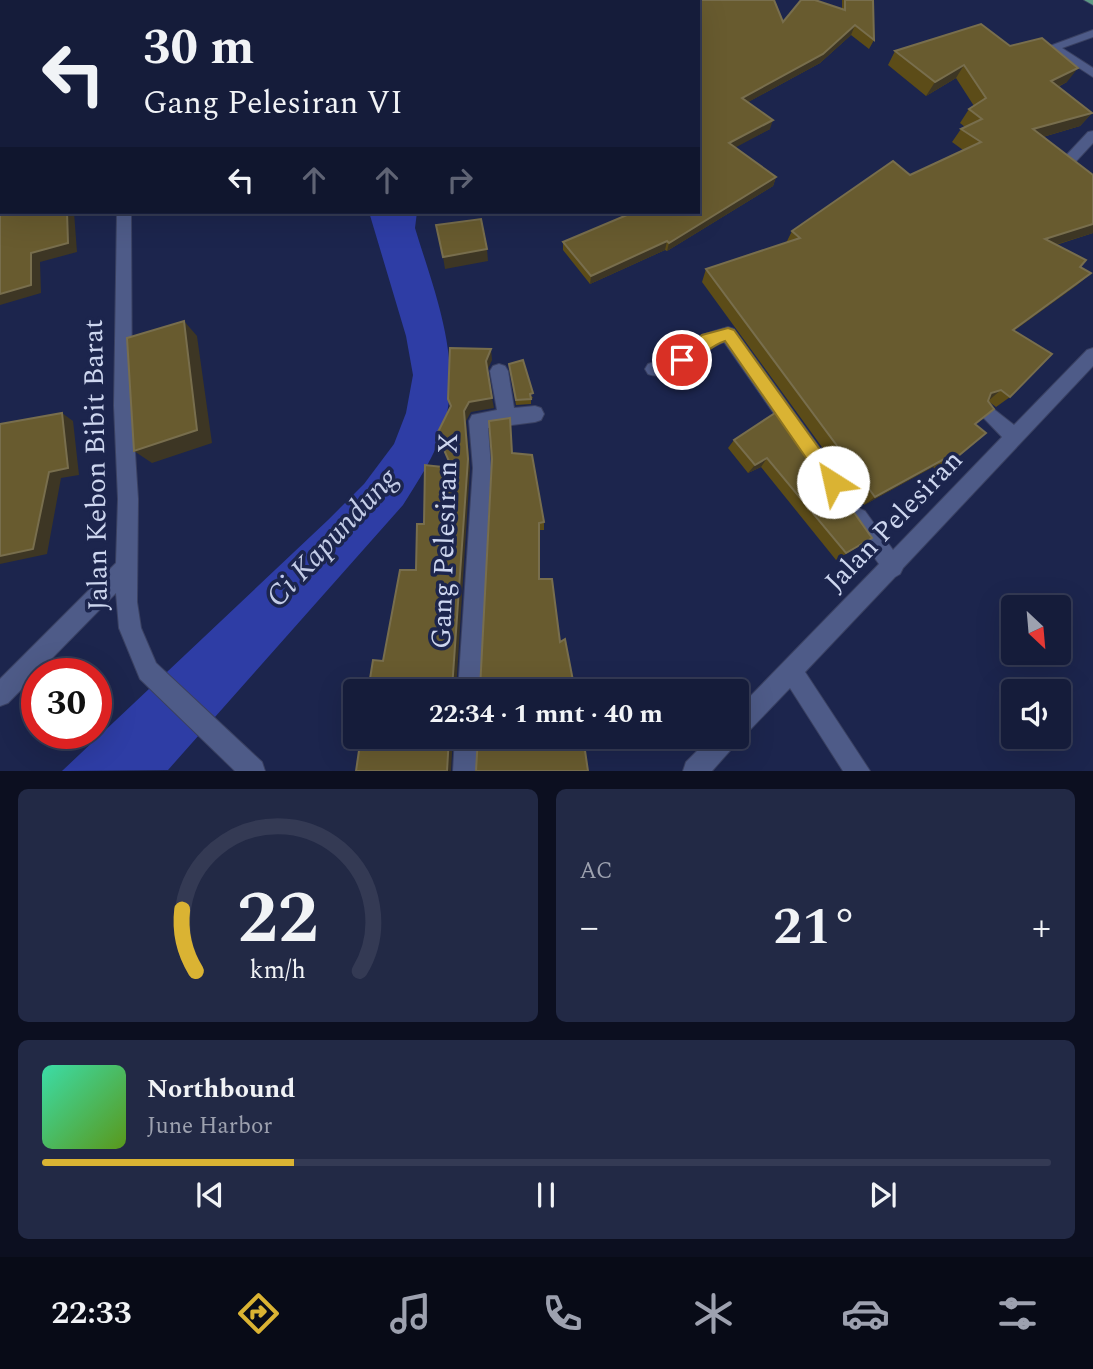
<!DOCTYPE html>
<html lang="id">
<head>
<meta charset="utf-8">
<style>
	body { margin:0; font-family:Spectral,serif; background:#222945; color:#f1f3f6; height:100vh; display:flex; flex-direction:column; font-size:26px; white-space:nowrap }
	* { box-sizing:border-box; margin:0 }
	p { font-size:23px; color:#9da1af }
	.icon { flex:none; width:38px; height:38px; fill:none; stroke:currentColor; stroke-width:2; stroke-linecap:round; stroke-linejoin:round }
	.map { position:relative; height:771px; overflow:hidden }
	.side { display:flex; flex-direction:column; gap:18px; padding:18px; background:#0c0f20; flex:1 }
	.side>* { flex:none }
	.top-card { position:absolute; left:0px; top:0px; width:700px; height:214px; box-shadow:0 7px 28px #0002,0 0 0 2px #343a54; background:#151c3a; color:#f1f3f6; overflow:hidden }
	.needle { width:46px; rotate:154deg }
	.controls { position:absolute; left:1001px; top:595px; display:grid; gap:14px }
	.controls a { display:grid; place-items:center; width:70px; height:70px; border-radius:7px; background:#151c3a; box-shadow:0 7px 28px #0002,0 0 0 2px #343a54; font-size:35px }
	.speed { position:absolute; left:21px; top:658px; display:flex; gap:14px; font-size:35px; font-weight:700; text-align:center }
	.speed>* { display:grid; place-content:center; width:91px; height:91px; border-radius:50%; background:#151c3a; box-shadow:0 7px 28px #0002,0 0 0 2px #343a54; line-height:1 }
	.speed .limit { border:10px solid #d22; background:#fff; color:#111 }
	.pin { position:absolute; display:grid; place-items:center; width:60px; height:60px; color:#fff; margin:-30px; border:4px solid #fff; border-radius:50%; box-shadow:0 2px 7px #0007 }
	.me { position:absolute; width:77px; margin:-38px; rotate:325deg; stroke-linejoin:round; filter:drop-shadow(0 0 5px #0008) }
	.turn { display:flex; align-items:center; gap:24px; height:147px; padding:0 28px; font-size:32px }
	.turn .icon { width:91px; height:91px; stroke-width:2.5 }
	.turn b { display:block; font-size:49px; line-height:60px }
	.lanes { display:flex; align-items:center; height:66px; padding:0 28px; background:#0003; justify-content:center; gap:35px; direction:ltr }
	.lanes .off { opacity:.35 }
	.big { font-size:52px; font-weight:700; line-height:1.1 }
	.side .card { flex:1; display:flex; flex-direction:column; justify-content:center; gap:10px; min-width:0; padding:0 24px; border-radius:10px; background:#222945 }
	.side .dial { align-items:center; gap:0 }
	.dial svg { height:182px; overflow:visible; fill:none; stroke:#343a54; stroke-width:7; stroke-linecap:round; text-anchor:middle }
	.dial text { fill:#f1f3f6; stroke:none }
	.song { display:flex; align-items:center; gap:21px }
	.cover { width:84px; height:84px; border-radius:10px; background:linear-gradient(135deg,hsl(160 70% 55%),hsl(90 70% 35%)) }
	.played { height:7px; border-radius:4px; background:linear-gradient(90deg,#dab333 25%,#343a54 25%) }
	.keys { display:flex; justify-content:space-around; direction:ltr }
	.heat { display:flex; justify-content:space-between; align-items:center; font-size:38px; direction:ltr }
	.side .tiles { flex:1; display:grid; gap:18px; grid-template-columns:1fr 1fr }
	.card:last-child { grid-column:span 2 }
	.trip { position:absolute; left:343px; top:679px; width:406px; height:70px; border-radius:7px; background:#151c3a; box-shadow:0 7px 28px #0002,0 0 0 2px #343a54; font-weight:700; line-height:70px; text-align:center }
	.menu { display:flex; height:112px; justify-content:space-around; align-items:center; background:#080b17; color:#9da1af }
	.menu .icon { width:49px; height:49px }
	.menu .current { color:#dab333 }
	.menu b { font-size:32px; color:#f1f3f6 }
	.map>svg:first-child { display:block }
</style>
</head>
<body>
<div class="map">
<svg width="1093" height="771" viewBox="0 0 1093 771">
	<rect width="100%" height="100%" fill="#1c254d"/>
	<!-- water -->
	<path fill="#2e3da5" d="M369,212H417L415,228C434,291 464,362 443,429C435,456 418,481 403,505L168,770L62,771L328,520L364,484L394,444L406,413L413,375L406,336Z"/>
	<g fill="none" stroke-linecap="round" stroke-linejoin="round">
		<!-- minor casing -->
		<g stroke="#3a4162" stroke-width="2">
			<g id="minor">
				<path d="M196,0H208L195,2Z"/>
				<path d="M373,0H384L372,2Z"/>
				<rect x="0" y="22" width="2" height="6"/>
				<path d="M1093,30V37L1062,48L1093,68V77L1047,47Z"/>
				<path d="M1093,131V143L1069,169H1059V163L1088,132Z"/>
				<path d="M117,212H131L132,406L138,499L137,602L141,628L156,663L262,762L265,771H235L140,679L119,628L116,593L8,703L0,706V679L116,563L118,499L114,406Z"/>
				<path d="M728,327L734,329L835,469L838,475L835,481L828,484L821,481L724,342C702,349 673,383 648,374L645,369L648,364L676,355L702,335Z"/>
				<path d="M1093,348V366L903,568L900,574L895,577L805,672L870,771H843L790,688L745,735L738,738L735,745L712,771H683L686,762L711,737H737V710L879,564L851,525L848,518L851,511L858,508L865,511L893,550L1002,437L977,411L980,405L986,403L1014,425L1087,350Z"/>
				<path d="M499,364L505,366L508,371L514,408L535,406L541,408L544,414L541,420L535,422L488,428L491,468L480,691H458L473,468L469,421L472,415L497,410L490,371L493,366Z"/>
				<path d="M455,737H479L477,771H453Z"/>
			</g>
		</g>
		<!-- major casing -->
		<g stroke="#3a4162" stroke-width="2">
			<path id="major" d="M1084,0H1093V5Z"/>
		</g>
		<!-- minor -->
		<use href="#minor" fill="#4e5b88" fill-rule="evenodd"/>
		<!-- major -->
		<use href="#major" fill="#5c9983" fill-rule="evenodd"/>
	</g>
	<!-- wall -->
	<g fill="#5c4c18">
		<path d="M471,0H774L783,22L842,9V0H873L874,40L869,49L851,35L820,63L748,102L770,129L735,147L776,177L773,186L667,251L665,250L590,284L563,250V242L698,212V2H472Z"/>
		<path d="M1010,46L1067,82L1058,87L1092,113L1080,126L1043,137L1093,175V233L1056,245L1080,267L1091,273L1077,285L1015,330L1010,397L996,407L988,401L951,462L938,471L933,467L864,505L702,282L706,269L786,243L792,231L963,150L952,142L961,129L965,127L960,123L969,109L974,106L956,78L926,96L888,65L895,51Z"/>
		<path d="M510,369L533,398L531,399V404L516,405Z"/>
		<path d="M781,409L872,538L836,560L761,467L748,473L728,448L734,440Z"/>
		<path d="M510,418L512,454L544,522V530H539L540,579L560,642L480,689Z"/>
	</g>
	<!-- shaded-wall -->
	<g fill="#3d3624">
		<path d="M855,25L851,35L820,63L739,107L742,98Z"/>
		<path d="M964,65L956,78L926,96L935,82Z"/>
		<path d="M1078,68L1067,82L1040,95L1051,81Z"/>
		<path d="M1092,113L1080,126L1022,143L1033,129Z"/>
		<path d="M773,120L770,129L727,152L729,143Z"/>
		<path d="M776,177L773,186L667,251L669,243Z"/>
		<path d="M67,212H74L77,252L40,262L41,293L0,305V294L31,253Z"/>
		<path d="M1093,224V233L1032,252L1045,239Z"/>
		<path d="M667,241L665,250L590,284L591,276Z"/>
		<path d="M487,249L488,261L445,269L443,257Z"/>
		<path d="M1091,273L1077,285L1000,341L1013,330Z"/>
		<path d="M184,321L197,336L212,443L152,463L134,451Z"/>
		<path d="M491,349L492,360L487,371L486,361Z"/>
		<path d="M1001,390L988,401L991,393Z"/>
		<path d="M492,398L494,408L471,412L466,421L470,468L456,691H454L452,689L464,411L469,402Z"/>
		<path d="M62,413L73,421L79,475L61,478L47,554L0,564V556Z"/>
		<path d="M767,458L761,467L748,473L755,465Z"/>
		<path d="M946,458L933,467L864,505L875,497Z"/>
		<path d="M449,737H453L451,771H447Z"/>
	</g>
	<!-- building -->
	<g fill="#685b2f" stroke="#786e4d" stroke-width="2">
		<path d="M477,0H774L783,22L801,0H815L845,10V0H873L874,40L855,25L823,54L742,98L773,120L729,143L776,177L669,243L667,241L591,276L563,242L634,212H698V2H478Z"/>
		<path d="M981,24L1010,46L1042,38L1078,68L1051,81L1092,113L1033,129L1093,175V224L1045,239L1086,260L1080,267L1091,273L1013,330L1052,354L1010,397L1001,390L991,393L988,401L994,409L975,424L986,433L951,462L946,458L875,497L706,269L800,238L792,231L893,161L910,175L981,142L961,129L982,119L969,109L986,98L964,65L935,82L895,51Z"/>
		<path d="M0,48H2V212H67L68,243L31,253V285L0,294Z"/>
		<path d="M481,219L487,249L443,257L436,225Z"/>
		<path d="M184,321L197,430L134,451L127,338Z"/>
		<path d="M450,348L491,349L486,361L492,398L469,402L464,411L468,459L452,689L454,691H368L373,660L383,661L400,570H416L417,524H424L425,465L452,468L437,434L451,406L448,399Z"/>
		<path d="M523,360L533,393L530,394L531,399L516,400L509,364Z"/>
		<path d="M781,409L872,538L846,553L767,458L755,465L734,440Z"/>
		<path d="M62,413L68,468L49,472L33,549L0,556V424Z"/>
		<path d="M510,418L512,453L532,455L544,522L539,523V579H552L560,642L565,639L575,691H478L480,689L492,459L489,421Z"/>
		<path d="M361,737H449L447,771H356Z"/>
		<path d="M478,737H583L588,771H476Z"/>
	</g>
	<!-- route -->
	<path fill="#dab333" stroke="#8e7421" stroke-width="2" d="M728,328L734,330L839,476L842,482L839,488L833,490L827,488L725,341C707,346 691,369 677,365L675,360L677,356L702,335Z"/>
	<g text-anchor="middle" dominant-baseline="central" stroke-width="7" stroke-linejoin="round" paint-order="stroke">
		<!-- street labels -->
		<g font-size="28" fill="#cdd6ef" stroke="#1c254d">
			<text transform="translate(96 465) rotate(-91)">Jalan Kebon Bibit Barat</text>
			<text transform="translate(894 521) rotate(-46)">Jalan Pelesiran</text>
			<text transform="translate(445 541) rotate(-88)">Gang Pelesiran X</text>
		</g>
		<!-- water labels -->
		<g font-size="30" font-style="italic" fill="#c3cce7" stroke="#1c254d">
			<text transform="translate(332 538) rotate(-47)">Ci Kapundung</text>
		</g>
	</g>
</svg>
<div class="controls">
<a><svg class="needle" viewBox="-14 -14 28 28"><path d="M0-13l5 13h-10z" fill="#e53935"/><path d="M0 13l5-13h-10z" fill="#9da1af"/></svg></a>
<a><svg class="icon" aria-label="sound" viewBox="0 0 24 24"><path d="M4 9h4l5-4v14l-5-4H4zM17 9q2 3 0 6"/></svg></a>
</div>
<div class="speed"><div class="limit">30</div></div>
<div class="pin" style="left:682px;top:360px;background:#d93025"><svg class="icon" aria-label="arrive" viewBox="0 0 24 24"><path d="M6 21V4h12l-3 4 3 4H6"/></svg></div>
<svg class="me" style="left:833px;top:482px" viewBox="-20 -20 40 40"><circle r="19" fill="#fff"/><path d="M0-13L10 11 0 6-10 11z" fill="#dab333"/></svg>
<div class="trip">22:34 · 1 mnt · 40 m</div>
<div class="top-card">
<div class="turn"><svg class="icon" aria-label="left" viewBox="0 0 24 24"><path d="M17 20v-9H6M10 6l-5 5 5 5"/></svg><div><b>30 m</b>Gang Pelesiran VI</div></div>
<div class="lanes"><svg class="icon" aria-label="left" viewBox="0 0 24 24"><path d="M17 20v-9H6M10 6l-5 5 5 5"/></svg><svg class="icon off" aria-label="ahead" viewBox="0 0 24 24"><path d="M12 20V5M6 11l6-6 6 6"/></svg><svg class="icon off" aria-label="ahead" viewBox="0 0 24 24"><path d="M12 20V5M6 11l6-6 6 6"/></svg><svg class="icon off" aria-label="right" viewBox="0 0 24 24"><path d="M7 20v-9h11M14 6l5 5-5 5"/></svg></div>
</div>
</div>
<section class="side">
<div class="tiles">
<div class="card dial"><svg viewBox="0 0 100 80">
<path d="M14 69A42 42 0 1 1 86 69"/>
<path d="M14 69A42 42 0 0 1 8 42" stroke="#dab333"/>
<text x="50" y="56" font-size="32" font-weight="700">22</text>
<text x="50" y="72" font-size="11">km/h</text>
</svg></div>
<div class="card"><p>AC</p>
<div class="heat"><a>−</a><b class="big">21°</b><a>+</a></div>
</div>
<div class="card">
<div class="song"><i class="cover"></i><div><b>Northbound</b><p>June Harbor</p></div></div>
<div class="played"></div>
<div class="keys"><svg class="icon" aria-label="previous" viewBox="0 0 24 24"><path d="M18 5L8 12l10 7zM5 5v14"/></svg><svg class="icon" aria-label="pause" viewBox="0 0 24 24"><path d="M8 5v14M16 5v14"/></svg><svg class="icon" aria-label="next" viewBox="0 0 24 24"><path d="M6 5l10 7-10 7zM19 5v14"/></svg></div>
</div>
</div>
</section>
<nav class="menu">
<b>22:33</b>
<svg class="icon current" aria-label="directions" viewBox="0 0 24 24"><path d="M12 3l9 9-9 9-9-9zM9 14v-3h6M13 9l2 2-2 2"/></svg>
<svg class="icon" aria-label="music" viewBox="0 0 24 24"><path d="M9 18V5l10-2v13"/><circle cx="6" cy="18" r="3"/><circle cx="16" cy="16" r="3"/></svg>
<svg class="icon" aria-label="phone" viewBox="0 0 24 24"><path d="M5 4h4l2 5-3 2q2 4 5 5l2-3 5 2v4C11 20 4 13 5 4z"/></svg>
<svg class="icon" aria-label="climate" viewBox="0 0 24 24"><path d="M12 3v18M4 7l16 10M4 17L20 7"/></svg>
<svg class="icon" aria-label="car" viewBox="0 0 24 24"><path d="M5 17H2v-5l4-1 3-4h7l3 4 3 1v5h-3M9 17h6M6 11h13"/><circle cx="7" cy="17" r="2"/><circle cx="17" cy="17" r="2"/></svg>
<svg class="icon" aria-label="filters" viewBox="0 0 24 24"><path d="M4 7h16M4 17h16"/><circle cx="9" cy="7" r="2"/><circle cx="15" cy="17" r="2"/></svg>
</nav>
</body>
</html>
